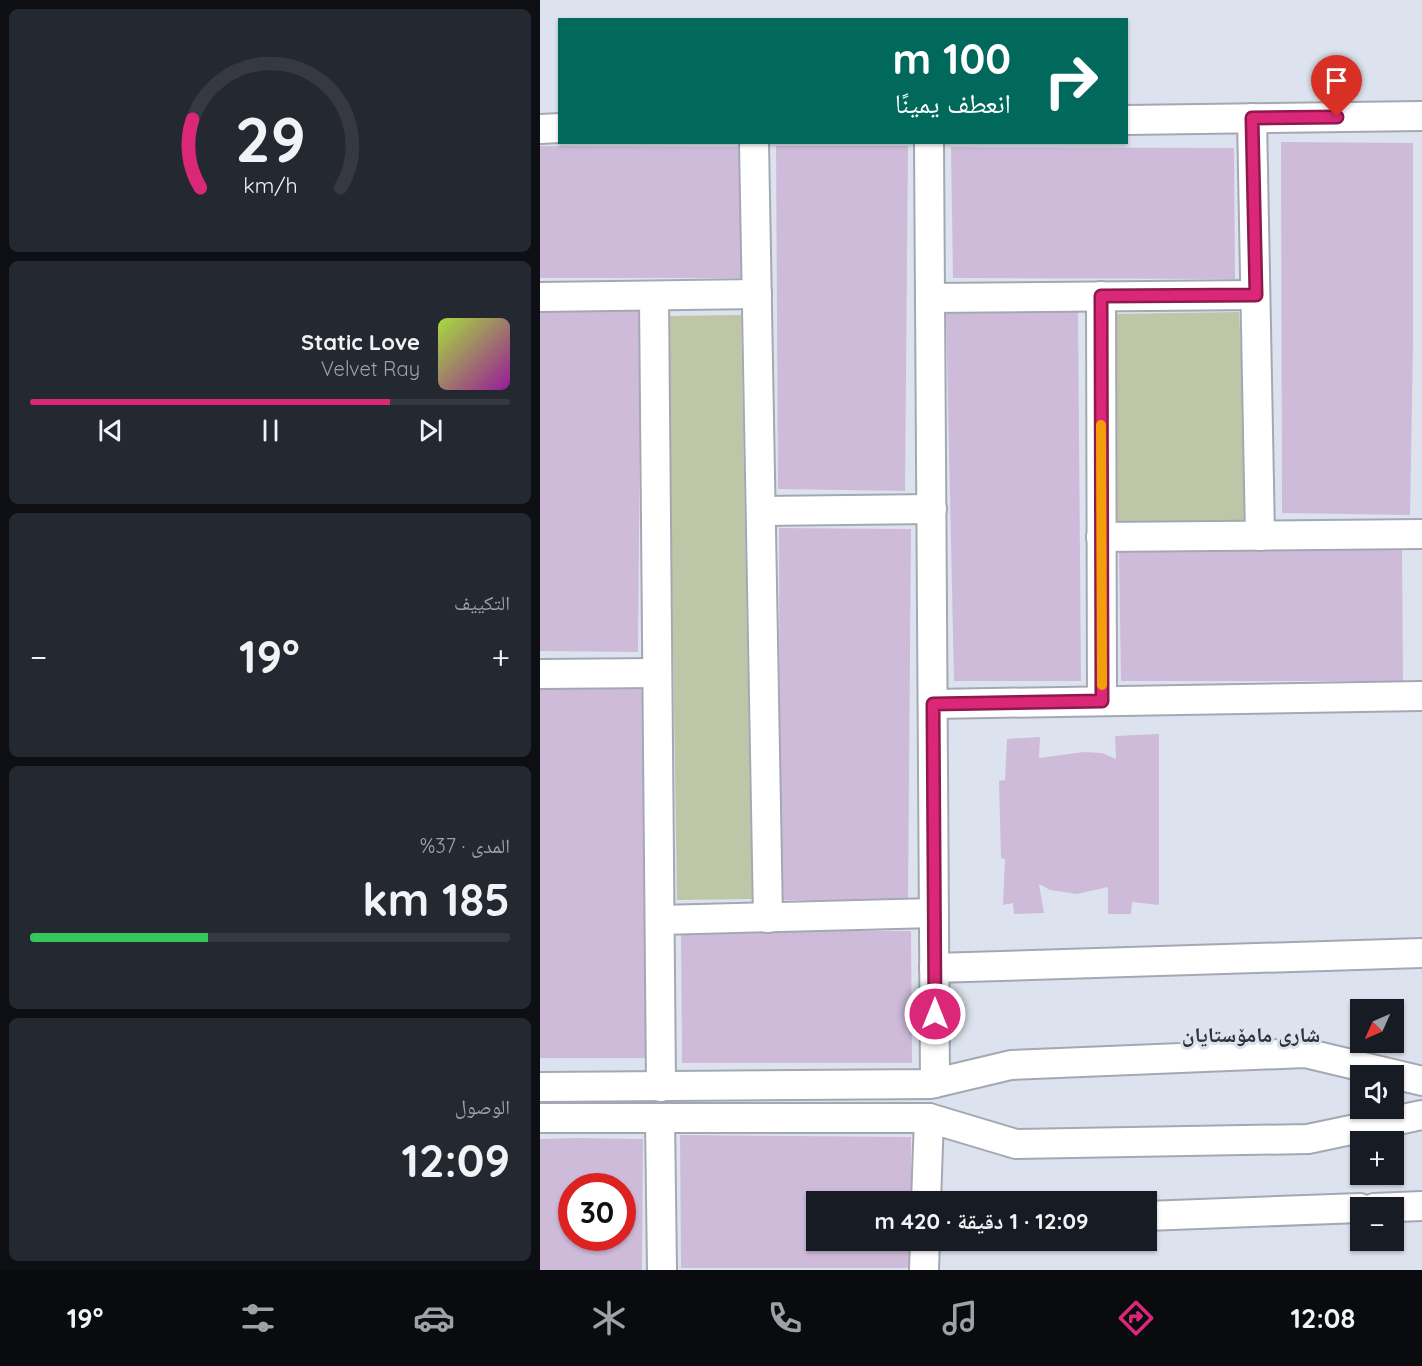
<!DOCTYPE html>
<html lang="ar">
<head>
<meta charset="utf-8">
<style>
	body { margin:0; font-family:Quicksand,"Noto Naskh Arabic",sans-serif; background:#242831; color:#f1f3f6; direction:rtl; height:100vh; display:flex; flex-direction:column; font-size:22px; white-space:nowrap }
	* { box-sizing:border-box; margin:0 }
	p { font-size:20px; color:#9ea1a6 }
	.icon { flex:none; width:33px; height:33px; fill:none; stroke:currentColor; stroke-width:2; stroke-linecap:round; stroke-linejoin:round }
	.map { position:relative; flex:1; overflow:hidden; direction:ltr }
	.side { display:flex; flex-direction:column; gap:9px; padding:9px; background:#0d0f14; width:540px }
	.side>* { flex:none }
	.guide { position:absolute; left:18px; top:18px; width:570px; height:126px; border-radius:0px; box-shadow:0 2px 4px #0004; direction:rtl; background:#00695c; color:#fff; overflow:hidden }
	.needle { width:39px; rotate:225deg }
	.fabs { position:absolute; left:810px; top:999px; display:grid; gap:12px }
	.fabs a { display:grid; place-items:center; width:54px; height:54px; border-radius:0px; background:#171b24; box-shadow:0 2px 4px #0004; font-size:30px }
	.speed { position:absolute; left:18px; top:1173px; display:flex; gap:12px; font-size:30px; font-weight:700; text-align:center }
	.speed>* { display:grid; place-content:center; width:78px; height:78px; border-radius:50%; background:#171b24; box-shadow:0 2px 4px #0004; line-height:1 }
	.speed .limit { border:9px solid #d22; background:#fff; color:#111 }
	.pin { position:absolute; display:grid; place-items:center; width:51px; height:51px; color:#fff; margin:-62px -26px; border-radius:50% 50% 50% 0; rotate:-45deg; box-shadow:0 0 6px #0007 }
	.pin .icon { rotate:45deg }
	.me { position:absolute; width:66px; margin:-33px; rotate:0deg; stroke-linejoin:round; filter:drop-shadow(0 0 4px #0008) }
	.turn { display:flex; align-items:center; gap:21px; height:126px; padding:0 18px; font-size:27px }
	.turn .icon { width:78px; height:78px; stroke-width:2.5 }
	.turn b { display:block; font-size:42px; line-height:51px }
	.big { font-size:45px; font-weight:700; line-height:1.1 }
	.side .card { flex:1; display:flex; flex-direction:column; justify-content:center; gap:9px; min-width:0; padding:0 21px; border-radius:9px; background:#242831 }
	.side .dial { align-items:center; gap:0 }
	.dial svg { height:156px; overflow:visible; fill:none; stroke:#363941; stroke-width:7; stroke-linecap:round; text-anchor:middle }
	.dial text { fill:#f1f3f6; stroke:none }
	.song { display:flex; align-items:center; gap:18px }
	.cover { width:72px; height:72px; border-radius:9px; background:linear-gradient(135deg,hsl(80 70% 55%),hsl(300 70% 35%)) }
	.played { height:6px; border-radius:3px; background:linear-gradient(90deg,#db2777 75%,#363941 75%) }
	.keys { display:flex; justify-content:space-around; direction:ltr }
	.heat { display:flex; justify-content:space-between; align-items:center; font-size:33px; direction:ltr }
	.charge { height:9px; border-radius:4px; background:linear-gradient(90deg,#34c759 37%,#363941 0) }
	.trip { position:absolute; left:266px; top:1191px; width:351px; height:60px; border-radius:0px; background:#171b24; box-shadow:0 2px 4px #0004; font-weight:700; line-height:60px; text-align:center; direction:rtl }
	.dock { display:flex; height:96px; justify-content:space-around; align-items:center; background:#090b0e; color:#9ea1a6 }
	.dock .icon { width:42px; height:42px }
	.dock .selected { color:#db2777 }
	.dock b { font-size:27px; color:#f1f3f6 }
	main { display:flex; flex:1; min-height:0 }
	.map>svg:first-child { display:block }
</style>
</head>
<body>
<main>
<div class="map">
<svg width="882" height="1270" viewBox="0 0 882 1270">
	<rect width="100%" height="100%" fill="#dde3ee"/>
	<!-- green -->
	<g fill="#bec6a7">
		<path d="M699,312L710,523H574L569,314Z"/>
		<path d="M201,315L212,899L137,900L128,316Z"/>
	</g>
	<!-- building -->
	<g fill="#cebbda" fill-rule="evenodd">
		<path d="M741,142L873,143V344L870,515L742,513Z"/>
		<path d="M0,146L202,147L203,278H0Z"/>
		<path d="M236,146H368L365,491L238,489Z"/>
		<path d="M411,147L694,148L695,279L413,278Z"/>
		<path d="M0,308H101L98,652L0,651Z"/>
		<path d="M538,309L541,681H414L406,310Z"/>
		<path d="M239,528L371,529L368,901L240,900Z"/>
		<path d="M579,550H862L863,681H581Z"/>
		<path d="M0,686H105L106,1058H0Z"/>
		<path d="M619,734V905L592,902L591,914H568V887L537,894L510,890L499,884L504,913L474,914L473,903L463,905L465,859L461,858L459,781L465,780L467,739L500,737L499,758L544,752L562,753L576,759L575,736Z"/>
		<path d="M141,930L371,931L372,1063H142Z"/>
		<path d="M140,1135L371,1137V1202H276V1240H371V1268H141Z"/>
		<path d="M36,1138L103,1139L102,1270H0V1139ZM32,1186H82V1238H32Z"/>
	</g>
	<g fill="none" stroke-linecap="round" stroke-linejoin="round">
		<!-- minor casing -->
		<g stroke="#a3a8b3" stroke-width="32">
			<g id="minor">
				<path d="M712,118L720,536"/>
				<path d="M586,120L882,116"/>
				<path d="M0,129L20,128"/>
				<path d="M214,142L228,918"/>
				<path d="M389,142L395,1083"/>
				<path d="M114,296L121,1087"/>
				<path d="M561,296L562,701"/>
				<path d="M0,297L217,294"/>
				<path d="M390,298L715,295"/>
				<path d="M221,511L392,509"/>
				<path d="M561,537L882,534"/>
				<path d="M0,674L117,673"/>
				<path d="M393,704L882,696"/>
				<path d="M120,920L394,913"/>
				<path d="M394,968L882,953"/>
				<path d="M0,1087L391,1084L471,1065L765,1053L882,1081"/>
				<path d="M0,1118H389L476,1144L768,1139L882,1115"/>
				<path d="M120,1118L122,1270"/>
				<path d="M386,1202L389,1118"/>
				<path d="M834,1208L882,1206"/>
				<path d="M606,1216L820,1208"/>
				<path d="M384,1270L385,1240"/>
			</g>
		</g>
		<!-- minor -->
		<use href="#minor" stroke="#fff" stroke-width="28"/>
	</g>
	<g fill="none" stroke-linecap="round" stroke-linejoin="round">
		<!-- route casing -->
		<g stroke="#8e194d" stroke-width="15">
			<path id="route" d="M395,1014L393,704L562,701L561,296L716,295L712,118L797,117"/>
		</g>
		<!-- route -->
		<use href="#route" stroke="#db2777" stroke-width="10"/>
		<!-- slow -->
		<path stroke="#f59e0b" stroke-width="10" d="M561,425L562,685"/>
	</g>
	<g text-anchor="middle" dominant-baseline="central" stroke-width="6" stroke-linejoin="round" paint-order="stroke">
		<!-- quarter labels -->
		<g font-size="21" font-weight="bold" fill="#2e323a" stroke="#dde3ee">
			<text x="711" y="1034">شاری مامۆستایان</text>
		</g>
	</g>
</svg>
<div class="fabs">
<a><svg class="needle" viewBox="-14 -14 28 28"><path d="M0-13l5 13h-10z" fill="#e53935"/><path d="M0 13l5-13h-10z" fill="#9ea1a6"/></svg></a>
<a><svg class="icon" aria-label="sound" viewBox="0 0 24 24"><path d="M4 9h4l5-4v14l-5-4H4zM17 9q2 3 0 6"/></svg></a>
<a>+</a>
<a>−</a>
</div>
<div class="speed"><div class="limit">30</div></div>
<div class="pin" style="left:797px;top:117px;background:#d93025"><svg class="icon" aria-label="arrive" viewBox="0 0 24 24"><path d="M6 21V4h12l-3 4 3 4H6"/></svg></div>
<svg class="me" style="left:395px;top:1014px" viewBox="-20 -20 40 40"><circle r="17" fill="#db2777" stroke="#fff" stroke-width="3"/><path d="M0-11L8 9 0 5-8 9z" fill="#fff"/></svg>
<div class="trip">12:09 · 1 دقيقة · 420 m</div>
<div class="guide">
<div class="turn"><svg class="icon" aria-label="right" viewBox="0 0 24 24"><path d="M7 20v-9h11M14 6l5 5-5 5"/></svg><div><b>100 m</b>انعطف يمينًا</div></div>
</div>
</div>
<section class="side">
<div class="card dial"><svg viewBox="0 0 100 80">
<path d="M14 69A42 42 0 1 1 86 69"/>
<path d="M14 69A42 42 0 0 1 10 34" stroke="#db2777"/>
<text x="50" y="56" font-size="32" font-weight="700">29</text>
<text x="50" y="72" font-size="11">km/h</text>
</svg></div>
<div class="card">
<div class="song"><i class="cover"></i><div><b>Static Love</b><p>Velvet Ray</p></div></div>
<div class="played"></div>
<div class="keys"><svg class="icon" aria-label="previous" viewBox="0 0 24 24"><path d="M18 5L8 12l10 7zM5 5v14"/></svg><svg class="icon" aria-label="pause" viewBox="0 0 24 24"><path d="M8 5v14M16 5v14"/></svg><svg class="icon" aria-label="next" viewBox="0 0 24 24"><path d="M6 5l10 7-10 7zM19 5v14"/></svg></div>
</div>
<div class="card"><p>التكييف</p>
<div class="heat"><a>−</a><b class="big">19°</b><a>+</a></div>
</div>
<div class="card"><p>المدى · 37%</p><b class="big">185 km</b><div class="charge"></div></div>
<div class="card"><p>الوصول</p><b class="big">12:09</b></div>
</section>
</main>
<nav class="dock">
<b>12:08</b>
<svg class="icon selected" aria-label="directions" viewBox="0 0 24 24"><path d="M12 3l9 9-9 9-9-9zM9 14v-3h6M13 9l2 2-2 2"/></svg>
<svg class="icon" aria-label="music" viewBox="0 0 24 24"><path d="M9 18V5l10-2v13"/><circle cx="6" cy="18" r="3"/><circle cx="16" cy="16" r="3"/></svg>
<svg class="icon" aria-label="phone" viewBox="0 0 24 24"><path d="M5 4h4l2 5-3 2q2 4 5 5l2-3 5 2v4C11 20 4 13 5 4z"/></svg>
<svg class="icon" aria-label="climate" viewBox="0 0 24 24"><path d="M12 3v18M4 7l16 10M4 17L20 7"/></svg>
<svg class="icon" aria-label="car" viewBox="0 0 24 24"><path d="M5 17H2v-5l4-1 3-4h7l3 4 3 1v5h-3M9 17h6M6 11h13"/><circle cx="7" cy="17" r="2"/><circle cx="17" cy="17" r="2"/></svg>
<svg class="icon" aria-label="filters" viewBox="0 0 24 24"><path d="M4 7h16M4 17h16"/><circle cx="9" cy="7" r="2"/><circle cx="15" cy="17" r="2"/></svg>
<b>19°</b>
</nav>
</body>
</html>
